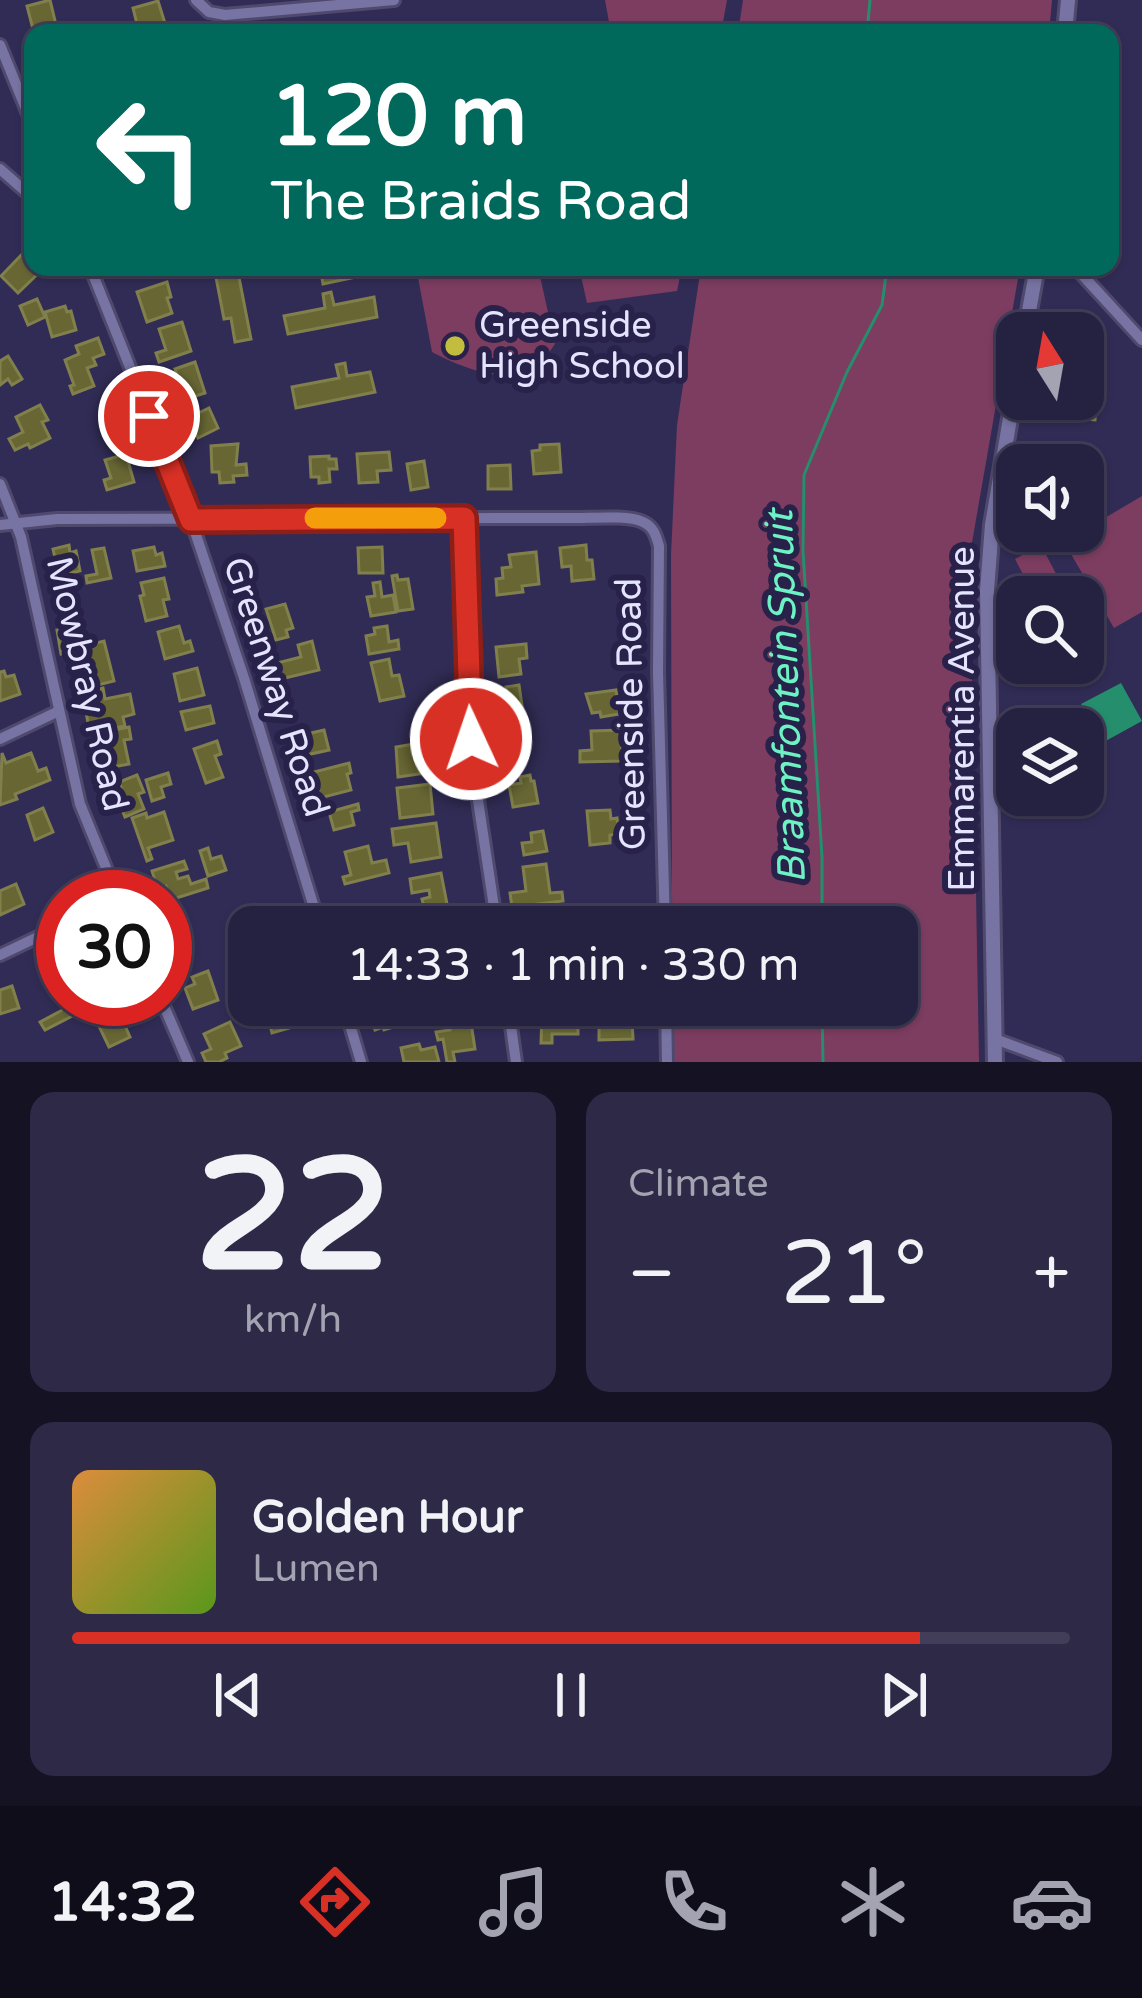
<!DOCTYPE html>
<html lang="en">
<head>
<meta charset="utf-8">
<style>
	body { margin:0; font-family:"Varela Round",sans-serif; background:#2d2947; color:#f1f3f6; height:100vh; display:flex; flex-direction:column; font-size:45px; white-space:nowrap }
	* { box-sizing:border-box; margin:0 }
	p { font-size:39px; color:#a3a3b1 }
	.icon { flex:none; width:66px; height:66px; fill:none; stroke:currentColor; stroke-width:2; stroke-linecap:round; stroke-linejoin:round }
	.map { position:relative; height:1062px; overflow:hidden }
	.side { display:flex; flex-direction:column; gap:30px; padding:30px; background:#141223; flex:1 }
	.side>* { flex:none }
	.banner { position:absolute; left:24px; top:24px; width:1095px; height:252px; border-radius:24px; box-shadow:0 3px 9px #0004,0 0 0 3px #423e59; background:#00695c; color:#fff; overflow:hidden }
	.needle { width:78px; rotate:349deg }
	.buttons { position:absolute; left:996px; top:312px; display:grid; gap:24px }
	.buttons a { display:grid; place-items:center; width:108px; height:108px; border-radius:24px; background:#252140; box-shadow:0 3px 9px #0004,0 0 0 3px #423e59; font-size:60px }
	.speed { position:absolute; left:36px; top:870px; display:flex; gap:24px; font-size:60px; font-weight:700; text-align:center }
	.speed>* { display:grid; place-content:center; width:156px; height:156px; border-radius:50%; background:#252140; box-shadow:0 3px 9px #0004,0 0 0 3px #423e59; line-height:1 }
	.speed .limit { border:18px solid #d22; background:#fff; color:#111 }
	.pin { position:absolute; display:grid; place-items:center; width:102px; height:102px; color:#fff; margin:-51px; border:6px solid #fff; border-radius:50%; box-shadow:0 3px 12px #0007 }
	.me { position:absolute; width:132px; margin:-66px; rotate:357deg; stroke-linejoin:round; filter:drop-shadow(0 0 9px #0008) }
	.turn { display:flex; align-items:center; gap:42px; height:252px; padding:0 48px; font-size:54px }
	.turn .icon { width:156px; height:156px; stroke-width:2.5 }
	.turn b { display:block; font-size:84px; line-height:102px }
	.big { font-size:90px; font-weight:600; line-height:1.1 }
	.side .card { flex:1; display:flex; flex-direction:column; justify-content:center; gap:18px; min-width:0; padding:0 42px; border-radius:24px; background:#2d2947 }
	.side .dial { align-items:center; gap:0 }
	.dial b { font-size:156px; line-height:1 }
	.song { display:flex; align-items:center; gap:36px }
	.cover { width:144px; height:144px; border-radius:18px; background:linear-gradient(135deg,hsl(30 70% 55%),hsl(90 70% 35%)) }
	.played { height:12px; border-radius:6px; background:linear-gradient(90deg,#d93025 85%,#423e59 85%) }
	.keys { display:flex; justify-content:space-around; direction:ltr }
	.heat { display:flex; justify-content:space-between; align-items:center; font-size:66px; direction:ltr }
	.side .tiles { flex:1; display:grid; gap:30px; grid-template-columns:1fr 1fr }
	.card:last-child { grid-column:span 2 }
	.trip { position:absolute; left:228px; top:906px; width:690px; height:120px; border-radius:24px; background:#252140; box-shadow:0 3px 9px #0004,0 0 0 3px #423e59; font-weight:600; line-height:120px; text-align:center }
	.dock { display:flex; height:192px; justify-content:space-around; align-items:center; background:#0f0d1a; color:#a3a3b1 }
	.dock .icon { width:84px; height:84px }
	.dock .active { color:#d93025 }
	.dock b { font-size:54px; color:#f1f3f6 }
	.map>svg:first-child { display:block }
</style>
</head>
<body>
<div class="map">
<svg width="1142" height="1062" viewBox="0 0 1142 1062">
	<rect width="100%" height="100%" fill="#312c55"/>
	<!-- green -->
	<g fill="#7c3d60">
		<path d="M605,0H727L721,33H611Z"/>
		<path d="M743,0H1052L1049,33H738Z"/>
		<path d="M416,267H538L555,344C550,351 543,362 536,367C508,387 458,366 432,352Z"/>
		<path d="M579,267H682L677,291L587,303Z"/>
		<path d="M701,267H1020L970,554L979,1062H673L672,1005H897V927H672L671,555L677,425Z"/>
		<path d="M1142,496V612L1114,628L1064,542Z"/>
		<path d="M1041,545L1067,595L1064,597H1035L1015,559Z"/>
	</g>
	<!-- water -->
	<path fill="#258e6d" d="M1121,683L1142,721L1102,743L1081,704Z"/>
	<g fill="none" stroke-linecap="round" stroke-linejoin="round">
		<!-- stream -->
		<g stroke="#258e6d" stroke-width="3">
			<path d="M867,33L870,0"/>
			<path d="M822,927V857L803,551L804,475L847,372L882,305L887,267"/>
			<path d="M822,1005L823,1062"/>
		</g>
	</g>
	<!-- building -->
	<g fill="#686734" stroke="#81804c" stroke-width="3">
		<path d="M50,0L57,29L34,33L27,6Z"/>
		<path d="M158,1L168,33H131L128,26L137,24L133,8Z"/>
		<path d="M29,247L33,251V267L44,268L18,293L1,276Z"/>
		<path d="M214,267H237L251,339L235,342L231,318L224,319Z"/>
		<path d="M320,267H368L370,274L323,284Z"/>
		<path d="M167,282L171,297L167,298L172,313L147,322L137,292Z"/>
		<path d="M331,292L334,305L374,297L377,317L288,334L284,316L325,308L323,294Z"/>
		<path d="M37,299L45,317L28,325L20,306Z"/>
		<path d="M65,306L67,312L71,311L76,330L52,337L45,312Z"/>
		<path d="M182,322L191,351L159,362L156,353L166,350L159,329Z"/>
		<path d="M98,338L104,354L93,358L96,365L87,368L94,386L73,394L70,386L74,385L65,360L79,354L76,346Z"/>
		<path d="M8,356L22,379L12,385L8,379L0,385V361Z"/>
		<path d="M195,362L205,393L180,401L177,391L182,389L175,369Z"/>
		<path d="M345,363L347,376L370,372L375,392L296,408L292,387L339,378L336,365Z"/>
		<path d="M1083,382L1098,383L1095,420L1046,416L1047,399H1083Z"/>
		<path d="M40,405L48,420L42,422L50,438L30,448L28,444L15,450L9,439L23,432L16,417Z"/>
		<path d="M209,408L218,428L198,438L194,430L188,432L182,421Z"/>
		<path d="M238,444L236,465L246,464L247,475L233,476L234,482L220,483L219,472H212L211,446Z"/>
		<path d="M559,444L561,472L534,474L532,451L540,450V445Z"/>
		<path d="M389,452L391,470L377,471L378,482L359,483L357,454Z"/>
		<path d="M126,454L134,482L107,490L104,480L111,478L105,460Z"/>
		<path d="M329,456V459H336L337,469H329L330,482L319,483V477H311L310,457Z"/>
		<path d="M424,461L428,487L411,490L407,464Z"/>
		<path d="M510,465L511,489H488V466Z"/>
		<path d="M69,545L70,553L76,551L80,571L59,576L53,549Z"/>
		<path d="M586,545L587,560H592L594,579L572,581L571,566L562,567L560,548Z"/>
		<path d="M154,547L156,555L162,553L165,566L137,571L133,551Z"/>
		<path d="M382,547L383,573H359L358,548Z"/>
		<path d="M104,548L111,578L87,583L86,576L97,574L92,550Z"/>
		<path d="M536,552L539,584L522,586L523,592L497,595L496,579L503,578L502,568L511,567L509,555Z"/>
		<path d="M397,575L398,580L408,579L413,609L398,611L392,576Z"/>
		<path d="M164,578L169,599L163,600L167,616L146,621L140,596L144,595L141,583Z"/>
		<path d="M380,582L382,597L393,595L396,612L371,616L367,597L375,596L373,583Z"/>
		<path d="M285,604L293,628L286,630L288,637L276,640L266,609Z"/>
		<path d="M179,626L184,643L190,641L193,651L165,659L158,632Z"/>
		<path d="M387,626L389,642L398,640L399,649L369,654L366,636L375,634L374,628Z"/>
		<path d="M75,628L78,651L61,654L57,630Z"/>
		<path d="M104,641L114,681L90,687L84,663L91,661L88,645Z"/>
		<path d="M312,641L319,670L281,679L277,663L301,657L298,645Z"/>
		<path d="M526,644L527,658L519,659L521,674L499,677L496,647Z"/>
		<path d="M389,659L392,676L399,675L404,696L380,701L371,663Z"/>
		<path d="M197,668L204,695L180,701L174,674Z"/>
		<path d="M4,671L6,677L14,675L20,694L0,701V672Z"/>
		<path d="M519,685L524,719L514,721L513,715L501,717L497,696L507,694L506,687Z"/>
		<path d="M103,688L105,699L130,694L134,714L123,717L125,726L90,733L82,692Z"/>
		<path d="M616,690L619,714L601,717L600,712L592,713L586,694Z"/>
		<path d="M210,706L214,723L186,730L181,712Z"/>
		<path d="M129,727L131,739L124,740L129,764L107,768L99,733Z"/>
		<path d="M324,730L329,750L302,756L298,736Z"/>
		<path d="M621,730L622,761L580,762V751L592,750L591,731Z"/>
		<path d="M217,741L221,754L215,756L223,777L206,783L194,749Z"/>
		<path d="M426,742L430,762L424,763L426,773L398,777L396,747Z"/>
		<path d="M2,753L6,763L31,753L38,771L46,768L50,780L15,794L17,799L0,805Z"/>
		<path d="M349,763L351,773L347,774L351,790L320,798L314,772Z"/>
		<path d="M168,773L171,784L161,787L164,797L152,801L146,780Z"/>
		<path d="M137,775L144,792L138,794L144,809L125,817L117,798L124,796L119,782Z"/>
		<path d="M530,775L531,781H534L538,803L513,807L509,785L521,783L520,777Z"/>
		<path d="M430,784L433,814L400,818L397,788Z"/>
		<path d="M358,804L359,810L351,812L354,825L334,830L329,812Z"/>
		<path d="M43,808L53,832L35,840L27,815Z"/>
		<path d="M610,810L611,819L617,818L619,834L610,835V843L590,845L587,811Z"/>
		<path d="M164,812L173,840L148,848L152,859L147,861L132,818L146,813L147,818Z"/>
		<path d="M436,823L441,857L411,862L408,843L394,845L392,829Z"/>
		<path d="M543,831L547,851L524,855L522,843L532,842L531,833Z"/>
		<path d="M368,846L372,863L386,860L389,873L345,884L343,877L351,875L345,852Z"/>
		<path d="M208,848L211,859L221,856L226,870L208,876L200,851Z"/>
		<path d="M184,861L187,869L176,872L178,879L188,876L191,884L206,879L208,888L170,900L166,886L158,889L152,871Z"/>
		<path d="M546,864L550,893L562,892L563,901L512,907L510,893L526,891L523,867Z"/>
		<path d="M441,873L448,909L425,913L422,899L430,897L429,890L412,893L410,879Z"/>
		<path d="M16,884L24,904L0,915V891Z"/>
		<path d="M620,905L623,927H595L594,920L600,919L598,908Z"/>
		<path d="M276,915L279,927H249V952L233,956L230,945L247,941L242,924Z"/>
		<path d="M208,971L218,1000L193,1009L185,988L195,984L192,977Z"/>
		<path d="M12,986L19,1008L0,1014V990Z"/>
		<path d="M83,999L88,1008L45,1030L40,1022Z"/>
		<path d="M287,1005H294L300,1025L272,1033L266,1010Z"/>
		<path d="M391,1009L397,1026L384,1030L383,1027L375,1030L370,1016Z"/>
		<path d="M111,1010L116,1022L122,1019L130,1037L109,1047L95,1018Z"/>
		<path d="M542,1014H578V1034H552V1043H541Z"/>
		<path d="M470,1016L475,1049L453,1052L455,1062H447L443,1039L438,1040L436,1032L450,1030L448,1019Z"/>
		<path d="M632,1019L633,1039L599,1040V1024Z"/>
		<path d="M230,1022L241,1046L225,1053L227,1058L219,1062H206L202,1053L211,1049L204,1034Z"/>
		<path d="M419,1044L421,1050L435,1047L439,1062H404L401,1048Z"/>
	</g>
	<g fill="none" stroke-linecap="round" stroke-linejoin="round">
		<!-- minor casing -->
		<g stroke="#4f496d" stroke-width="16">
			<g id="minor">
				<path d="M196,0L209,12L225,15L394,0"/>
				<path d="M0,45L33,126"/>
				<path d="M0,169L33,198"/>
				<path d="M90,267L191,520L244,678L320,927"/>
				<path d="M1075,267L1142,340"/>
				<path d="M0,484L21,537L80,804L118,897"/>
				<path d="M464,518L468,710L473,767L497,927"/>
				<path d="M0,525L57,519L565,518C585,519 626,514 643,522C654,527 656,536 659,546L658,672L665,927"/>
				<path d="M0,739L59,711"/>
				<path d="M0,955L63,925"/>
				<path d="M161,999L188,1062"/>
				<path d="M344,1005L361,1062"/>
				<path d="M508,1005L516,1062"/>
				<path d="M666,1005L667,1062"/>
				<path d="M995,1039L1057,1062"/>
			</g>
		</g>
		<!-- tertiary casing -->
		<g stroke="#4f496d" stroke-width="20">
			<g id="tertiary">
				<path d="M1065,33L1068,0"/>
				<path d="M1025,333L1037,267"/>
				<path d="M995,1062L987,590L992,525L1017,377"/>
			</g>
		</g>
		<!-- minor -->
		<use href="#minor" stroke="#7774a3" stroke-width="10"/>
		<!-- tertiary -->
		<use href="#tertiary" stroke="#7774a3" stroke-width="14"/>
	</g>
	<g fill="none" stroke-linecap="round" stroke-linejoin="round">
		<!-- route casing -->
		<g stroke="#8d1f18" stroke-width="30">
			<path id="route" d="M149,416L191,520L464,518L471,739"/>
		</g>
		<!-- route -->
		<use href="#route" stroke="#d93025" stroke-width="21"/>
		<!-- slow -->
		<path stroke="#f59e0b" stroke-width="21" d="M315,518H436"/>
	</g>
	<!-- markers -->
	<circle fill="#c2bd3f" stroke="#28224a" stroke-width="4.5" cx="455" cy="346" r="12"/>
	<g text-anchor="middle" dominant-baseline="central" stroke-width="12" stroke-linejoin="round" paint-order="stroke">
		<!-- poi labels -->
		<g font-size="36" fill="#e5e4ff" stroke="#28224a" text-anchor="start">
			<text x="479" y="325">Greenside<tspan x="479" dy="41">High School</tspan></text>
		</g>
		<!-- street labels -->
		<g font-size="36" fill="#e5e4ff" stroke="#28224a">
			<text transform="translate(87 684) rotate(77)">Mowbray Road</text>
			<text transform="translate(276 687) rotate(72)">Greenway Road</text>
			<text transform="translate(631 714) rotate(-91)">Greenside Road</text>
			<text transform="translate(962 719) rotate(-90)">Emmarentia Avenue</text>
		</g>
		<!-- water labels -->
		<g font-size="39" font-style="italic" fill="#6cf2c3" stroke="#28224a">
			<text transform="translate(786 697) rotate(-92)">Braamfontein Spruit</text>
		</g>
	</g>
</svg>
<div class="buttons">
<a><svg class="needle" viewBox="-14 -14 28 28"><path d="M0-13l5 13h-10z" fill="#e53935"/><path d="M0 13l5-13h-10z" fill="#a3a3b1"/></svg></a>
<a><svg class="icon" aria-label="sound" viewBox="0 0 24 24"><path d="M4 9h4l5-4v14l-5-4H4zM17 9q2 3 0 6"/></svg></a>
<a><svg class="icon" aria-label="search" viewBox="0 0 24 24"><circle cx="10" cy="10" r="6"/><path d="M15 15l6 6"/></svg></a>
<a><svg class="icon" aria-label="layers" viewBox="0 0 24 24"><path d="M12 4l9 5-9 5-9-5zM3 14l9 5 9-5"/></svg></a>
</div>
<div class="speed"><div class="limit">30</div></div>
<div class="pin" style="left:149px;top:416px;background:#d93025"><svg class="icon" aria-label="arrive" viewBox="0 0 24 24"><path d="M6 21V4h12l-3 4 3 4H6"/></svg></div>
<svg class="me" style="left:471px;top:739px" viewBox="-20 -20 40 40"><circle r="17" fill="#d93025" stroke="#fff" stroke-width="3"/><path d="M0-11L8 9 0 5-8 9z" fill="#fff"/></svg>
<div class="trip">14:33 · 1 min · 330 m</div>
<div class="banner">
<div class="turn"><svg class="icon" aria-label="left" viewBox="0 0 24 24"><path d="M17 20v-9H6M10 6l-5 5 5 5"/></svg><div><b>120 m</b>The Braids Road</div></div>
</div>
</div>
<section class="side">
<div class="tiles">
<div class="card dial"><b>22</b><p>km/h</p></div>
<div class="card"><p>Climate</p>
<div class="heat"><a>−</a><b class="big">21°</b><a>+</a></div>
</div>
<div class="card">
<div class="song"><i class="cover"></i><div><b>Golden Hour</b><p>Lumen</p></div></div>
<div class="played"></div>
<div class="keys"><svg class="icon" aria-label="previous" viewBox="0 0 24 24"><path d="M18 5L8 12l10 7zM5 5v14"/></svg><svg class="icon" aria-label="pause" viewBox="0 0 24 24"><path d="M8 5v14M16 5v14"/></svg><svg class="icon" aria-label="next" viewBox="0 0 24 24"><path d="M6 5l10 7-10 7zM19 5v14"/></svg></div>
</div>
</div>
</section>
<nav class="dock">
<b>14:32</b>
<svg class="icon active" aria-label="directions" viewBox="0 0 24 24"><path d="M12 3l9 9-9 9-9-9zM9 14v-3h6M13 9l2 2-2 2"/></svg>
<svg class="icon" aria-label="music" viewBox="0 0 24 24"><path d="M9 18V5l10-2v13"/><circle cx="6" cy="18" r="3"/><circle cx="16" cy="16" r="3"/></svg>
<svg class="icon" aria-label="phone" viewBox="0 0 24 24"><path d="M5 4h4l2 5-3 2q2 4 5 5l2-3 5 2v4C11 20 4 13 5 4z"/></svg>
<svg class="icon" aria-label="climate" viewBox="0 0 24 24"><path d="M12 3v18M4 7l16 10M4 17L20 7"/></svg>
<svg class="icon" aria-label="car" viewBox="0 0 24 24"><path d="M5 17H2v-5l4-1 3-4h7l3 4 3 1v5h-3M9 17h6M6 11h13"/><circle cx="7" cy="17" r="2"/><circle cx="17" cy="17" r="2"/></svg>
</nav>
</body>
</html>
